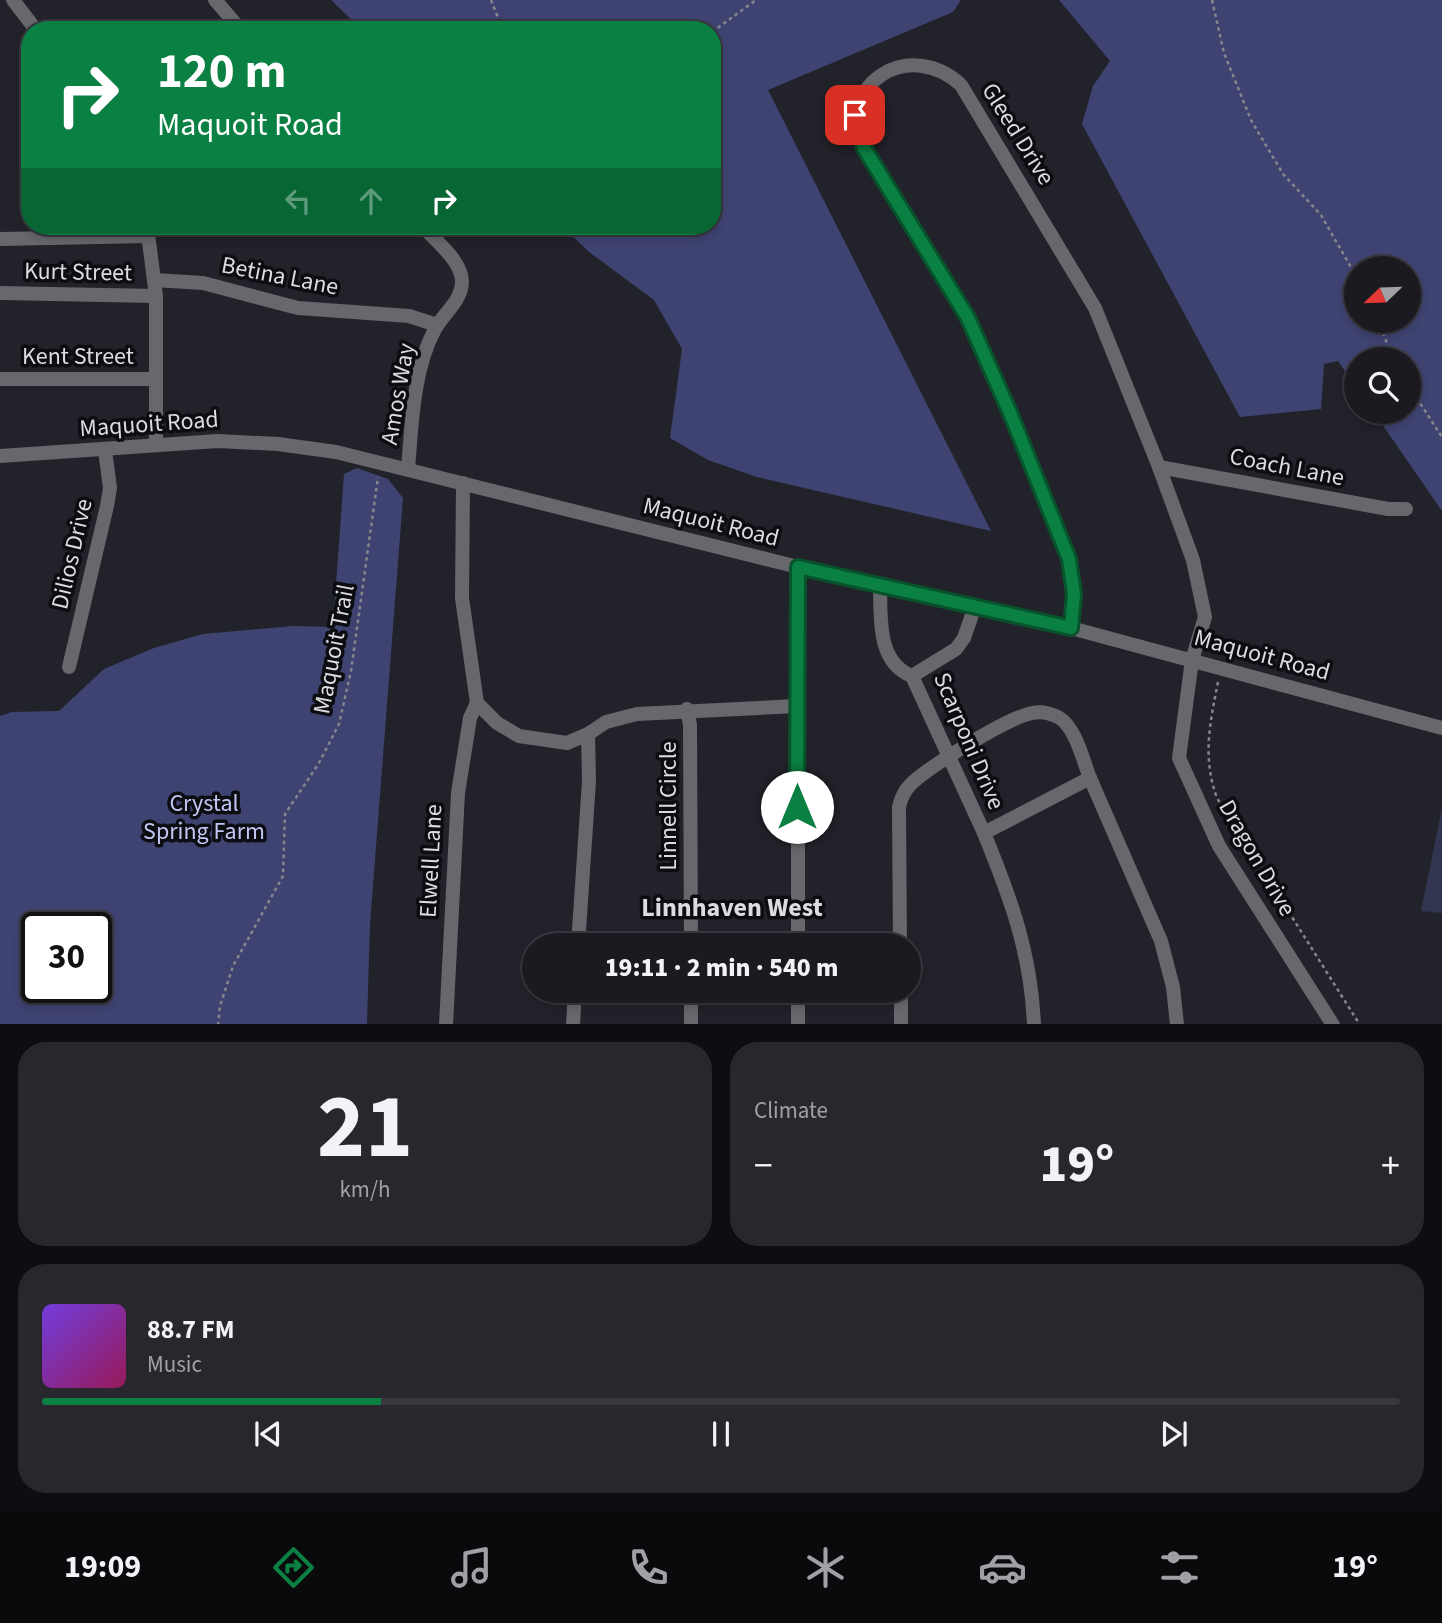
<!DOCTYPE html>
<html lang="en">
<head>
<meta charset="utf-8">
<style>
	body { margin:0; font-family:"Source Sans 3",sans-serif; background:#27272d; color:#f1f3f6; height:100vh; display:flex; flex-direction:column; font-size:26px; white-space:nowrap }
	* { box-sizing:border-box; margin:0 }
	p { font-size:23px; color:#9fa1a5 }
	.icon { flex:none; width:38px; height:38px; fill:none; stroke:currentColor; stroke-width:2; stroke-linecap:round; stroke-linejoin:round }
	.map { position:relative; height:1024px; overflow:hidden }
	.panel { display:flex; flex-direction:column; gap:18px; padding:18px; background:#0e0e12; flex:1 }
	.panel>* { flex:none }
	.guide { position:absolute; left:21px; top:21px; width:700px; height:214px; border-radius:28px; box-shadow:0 4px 10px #0003,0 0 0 2px #38383e; background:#0b8043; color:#fff; overflow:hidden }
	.needle { width:46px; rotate:247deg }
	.buttons { position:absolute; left:1344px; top:256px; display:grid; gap:14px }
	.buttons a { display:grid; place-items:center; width:77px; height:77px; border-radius:50%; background:#1a1a20; box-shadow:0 4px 10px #0003,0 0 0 2px #38383e; font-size:35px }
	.speed { position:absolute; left:21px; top:912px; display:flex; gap:14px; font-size:35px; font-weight:700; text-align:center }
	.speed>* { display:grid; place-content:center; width:91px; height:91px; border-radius:50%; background:#1a1a20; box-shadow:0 4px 10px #0003,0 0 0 2px #38383e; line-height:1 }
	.speed .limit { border:4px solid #111; border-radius:10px; background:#fff; color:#111 }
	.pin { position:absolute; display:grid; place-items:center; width:60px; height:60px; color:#fff; margin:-30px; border-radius:14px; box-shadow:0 4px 10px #0006 }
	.me { position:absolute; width:77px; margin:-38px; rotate:0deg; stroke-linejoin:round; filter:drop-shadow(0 0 5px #0008) }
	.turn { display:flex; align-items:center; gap:24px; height:147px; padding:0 21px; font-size:32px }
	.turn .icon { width:91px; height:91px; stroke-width:2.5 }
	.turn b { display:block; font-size:49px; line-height:60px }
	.lanes { display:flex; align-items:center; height:66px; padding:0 21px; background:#0003; justify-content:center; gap:35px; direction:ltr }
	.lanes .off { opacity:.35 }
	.big { font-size:52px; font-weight:800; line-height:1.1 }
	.panel .widget { flex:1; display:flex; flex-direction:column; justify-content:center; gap:10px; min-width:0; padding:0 24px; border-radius:28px; background:#27272d }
	.panel .dial { align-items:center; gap:0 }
	.dial b { font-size:91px; line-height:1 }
	.song { display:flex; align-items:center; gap:21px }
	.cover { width:84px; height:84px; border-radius:10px; background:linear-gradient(135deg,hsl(260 70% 55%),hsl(330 70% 35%)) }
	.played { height:7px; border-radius:4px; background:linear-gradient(90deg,#0b8043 25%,#38383e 25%) }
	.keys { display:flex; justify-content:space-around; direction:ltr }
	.heat { display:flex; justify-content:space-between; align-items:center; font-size:38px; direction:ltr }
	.panel .tiles { flex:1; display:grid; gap:18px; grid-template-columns:1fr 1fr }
	.widget:last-child { grid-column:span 2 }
	.trip { position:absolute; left:522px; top:933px; width:399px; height:70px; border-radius:35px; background:#1a1a20; box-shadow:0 4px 10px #0003,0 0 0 2px #38383e; font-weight:800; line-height:70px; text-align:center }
	.menu { display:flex; height:112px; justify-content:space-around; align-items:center; background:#0a0a0d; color:#9fa1a5 }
	.menu .icon { width:49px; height:49px }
	.menu .on { color:#0b8043 }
	.menu b { font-size:32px; color:#f1f3f6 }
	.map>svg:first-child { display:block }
</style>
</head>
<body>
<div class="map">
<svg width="1442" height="1025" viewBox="0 0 1442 1025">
	<rect width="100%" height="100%" fill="#22232a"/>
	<!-- green -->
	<path fill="#32354f" d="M1442,808V913L1421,911Z"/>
	<!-- forest -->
	<g fill="#3f4371" fill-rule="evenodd">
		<path d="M331,0H961L953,12L768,90L991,531L757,477L708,460L670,438L682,349L654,300L589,252L562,226H712V30H362Z"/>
		<path d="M1059,0H1442V511L1373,411H1409V359H1356V387L1338,361L1324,364L1321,409L1240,417L1082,124L1093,86L1110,61ZM1356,268H1409V320H1356Z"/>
		<path d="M357,468L388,479L403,498L370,924L367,1024H0V716L12,712L59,711L104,669L154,648L203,634L293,626L333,627L344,474ZM37,928H96V987H37Z"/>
	</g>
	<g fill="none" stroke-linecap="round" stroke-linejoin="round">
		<!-- path -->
		<g stroke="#86878c" stroke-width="2.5" stroke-dasharray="3.5 3.5" stroke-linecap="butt">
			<path d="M491,0L503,30"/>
			<path d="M1212,0L1224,53L1251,120L1283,174L1321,215L1356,276"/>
			<path d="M712,32L756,0"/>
			<path d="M1377,320L1394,359"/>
			<path d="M1409,386L1442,437"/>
			<path d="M1218,682C1210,723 1202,757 1217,798L1360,1025"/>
			<path d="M218,1025L220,1006L233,966L283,876L285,814L319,763L339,724L351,671L378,477"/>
		</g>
		<!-- minor -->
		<g stroke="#67686c" stroke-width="14">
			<path d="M13,0L36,30"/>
			<path d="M215,0L241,30"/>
			<path d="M147,226L156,296V445"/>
			<path d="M0,239L148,236"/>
			<path d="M154,280L203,283L298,308L409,316L437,325"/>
			<path d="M0,293L156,296"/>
			<path d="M0,379H156"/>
			<path d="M0,456L218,441L278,444L336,452L798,567L1071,628L1442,728"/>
			<path d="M1159,467L1388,509H1406"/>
			<path d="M408,468C412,424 413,371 434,331C442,314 462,302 462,281C461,260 435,240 422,226"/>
			<path d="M463,483L462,598L477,703L497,723L519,736L567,743L588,734L589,781L578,945"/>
			<path d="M880,584C881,616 876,662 912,676"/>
			<path d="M975,606L964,638L956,649L912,676L984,833L1090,778L1161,941L1173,987L1177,1025"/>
			<path d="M1071,628L1074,595L1069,559L979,339L945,277L864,148C835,82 911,38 961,85L1095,308L1159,467L1193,560L1205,617L1192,660L1179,758L1219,846L1333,1025"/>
			<path d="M69,667L107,506L110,488L105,450"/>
			<path d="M687,709L690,725L691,945"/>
			<path d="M588,734L606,722L637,714L797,706"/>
			<path d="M984,833C1011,899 1031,953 1034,1025"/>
			<path d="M798,945V567"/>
			<path d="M900,945L899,807C901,798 904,791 911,784C930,766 1007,718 1032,713C1041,711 1050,713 1058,717C1076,727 1083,761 1090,778"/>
			<path d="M691,990V1025"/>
			<path d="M798,990V1025"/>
			<path d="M901,990V1025"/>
			<path d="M446,1025L458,793L470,718L477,703"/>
			<path d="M573,1025L575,990"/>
		</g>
	</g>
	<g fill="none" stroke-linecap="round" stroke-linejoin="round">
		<!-- route casing -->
		<g stroke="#07532c" stroke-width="18">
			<path id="route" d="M797,807L798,567L1071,628L1074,594L1069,559L1011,415L968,318L864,148L855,115"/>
		</g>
		<!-- route -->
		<use href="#route" stroke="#0b8043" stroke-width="12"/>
	</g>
	<g text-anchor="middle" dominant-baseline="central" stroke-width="7" stroke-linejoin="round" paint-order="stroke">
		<!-- street labels -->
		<g font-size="24" fill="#dbdce0" stroke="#0c0d10">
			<text transform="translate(1018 134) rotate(58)">Gleed Drive</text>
			<text transform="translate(78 272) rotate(1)">Kurt Street</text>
			<text transform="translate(280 276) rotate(11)">Betina Lane</text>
			<text x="78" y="356">Kent Street</text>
			<text transform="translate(398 394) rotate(-80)">Amos Way</text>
			<text transform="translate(149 424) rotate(-4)">Maquoit Road</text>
			<text transform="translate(1287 467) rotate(11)">Coach Lane</text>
			<text transform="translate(711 522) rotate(14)">Maquoit Road</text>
			<text transform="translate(72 554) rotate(-77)">Dilios Drive</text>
			<text transform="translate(334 649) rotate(-79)">Maquoit Trail</text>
			<text transform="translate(1262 655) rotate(15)">Maquoit Road</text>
			<text transform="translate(969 741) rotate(67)">Scarponi Drive</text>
			<text transform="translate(668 806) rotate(-90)">Linnell Circle</text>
			<text transform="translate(1257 858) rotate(60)">Dragon Drive</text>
			<text transform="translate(431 861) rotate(-87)">Elwell Lane</text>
		</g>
		<!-- park labels -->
		<g font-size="24" fill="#c1c7f5" stroke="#0c0d10">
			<text x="204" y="803">Crystal<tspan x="204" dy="28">Spring Farm</tspan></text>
		</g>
		<!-- neighbourhood labels -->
		<g font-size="26" font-weight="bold" fill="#dbdce0" stroke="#0c0d10">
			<text x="732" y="907">Linnhaven West</text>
		</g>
	</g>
</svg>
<div class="buttons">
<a><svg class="needle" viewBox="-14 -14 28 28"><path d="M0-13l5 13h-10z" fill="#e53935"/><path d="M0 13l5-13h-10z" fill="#9fa1a5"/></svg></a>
<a><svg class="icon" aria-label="search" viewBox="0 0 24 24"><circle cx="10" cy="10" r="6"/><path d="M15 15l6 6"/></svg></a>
</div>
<div class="speed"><div class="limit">30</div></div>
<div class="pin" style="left:855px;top:115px;background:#d93025"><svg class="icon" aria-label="arrive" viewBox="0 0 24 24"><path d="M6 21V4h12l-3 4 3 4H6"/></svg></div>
<svg class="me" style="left:797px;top:807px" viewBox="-20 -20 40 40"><circle r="19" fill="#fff"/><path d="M0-13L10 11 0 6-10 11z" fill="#0b8043"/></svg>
<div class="trip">19:11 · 2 min · 540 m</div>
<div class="guide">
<div class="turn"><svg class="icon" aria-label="right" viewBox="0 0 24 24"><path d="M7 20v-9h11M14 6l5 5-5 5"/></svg><div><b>120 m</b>Maquoit Road</div></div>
<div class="lanes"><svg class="icon off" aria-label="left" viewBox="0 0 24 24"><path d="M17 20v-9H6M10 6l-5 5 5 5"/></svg><svg class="icon off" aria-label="ahead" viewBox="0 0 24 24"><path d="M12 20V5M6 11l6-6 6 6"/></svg><svg class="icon" aria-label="right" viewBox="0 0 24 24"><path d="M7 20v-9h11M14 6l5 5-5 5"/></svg></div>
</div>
</div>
<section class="panel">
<div class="tiles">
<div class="widget dial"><b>21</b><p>km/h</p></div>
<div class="widget"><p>Climate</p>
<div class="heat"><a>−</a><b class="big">19°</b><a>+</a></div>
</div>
<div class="widget">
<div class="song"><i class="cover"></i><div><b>88.7 FM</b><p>Music</p></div></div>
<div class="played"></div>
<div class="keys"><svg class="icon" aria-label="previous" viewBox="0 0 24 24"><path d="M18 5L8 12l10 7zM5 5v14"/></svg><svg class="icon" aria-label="pause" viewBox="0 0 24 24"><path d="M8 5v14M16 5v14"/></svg><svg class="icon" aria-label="next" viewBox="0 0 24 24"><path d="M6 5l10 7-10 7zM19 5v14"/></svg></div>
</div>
</div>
</section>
<nav class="menu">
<b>19:09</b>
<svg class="icon on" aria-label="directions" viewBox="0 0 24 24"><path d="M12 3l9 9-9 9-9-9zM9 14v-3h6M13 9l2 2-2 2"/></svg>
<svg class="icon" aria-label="music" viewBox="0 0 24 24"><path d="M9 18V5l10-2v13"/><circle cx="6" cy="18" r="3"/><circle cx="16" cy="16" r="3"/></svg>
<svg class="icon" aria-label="phone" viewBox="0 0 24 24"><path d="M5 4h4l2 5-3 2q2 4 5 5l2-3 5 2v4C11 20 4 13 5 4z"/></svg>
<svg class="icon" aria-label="climate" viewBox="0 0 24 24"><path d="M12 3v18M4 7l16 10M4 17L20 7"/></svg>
<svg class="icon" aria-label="car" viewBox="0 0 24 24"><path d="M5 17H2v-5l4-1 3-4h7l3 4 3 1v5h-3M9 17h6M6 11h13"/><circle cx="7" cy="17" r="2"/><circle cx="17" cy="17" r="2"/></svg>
<svg class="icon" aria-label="filters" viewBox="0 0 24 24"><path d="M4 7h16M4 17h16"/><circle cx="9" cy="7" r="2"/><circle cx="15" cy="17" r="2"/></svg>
<b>19°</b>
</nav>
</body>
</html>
